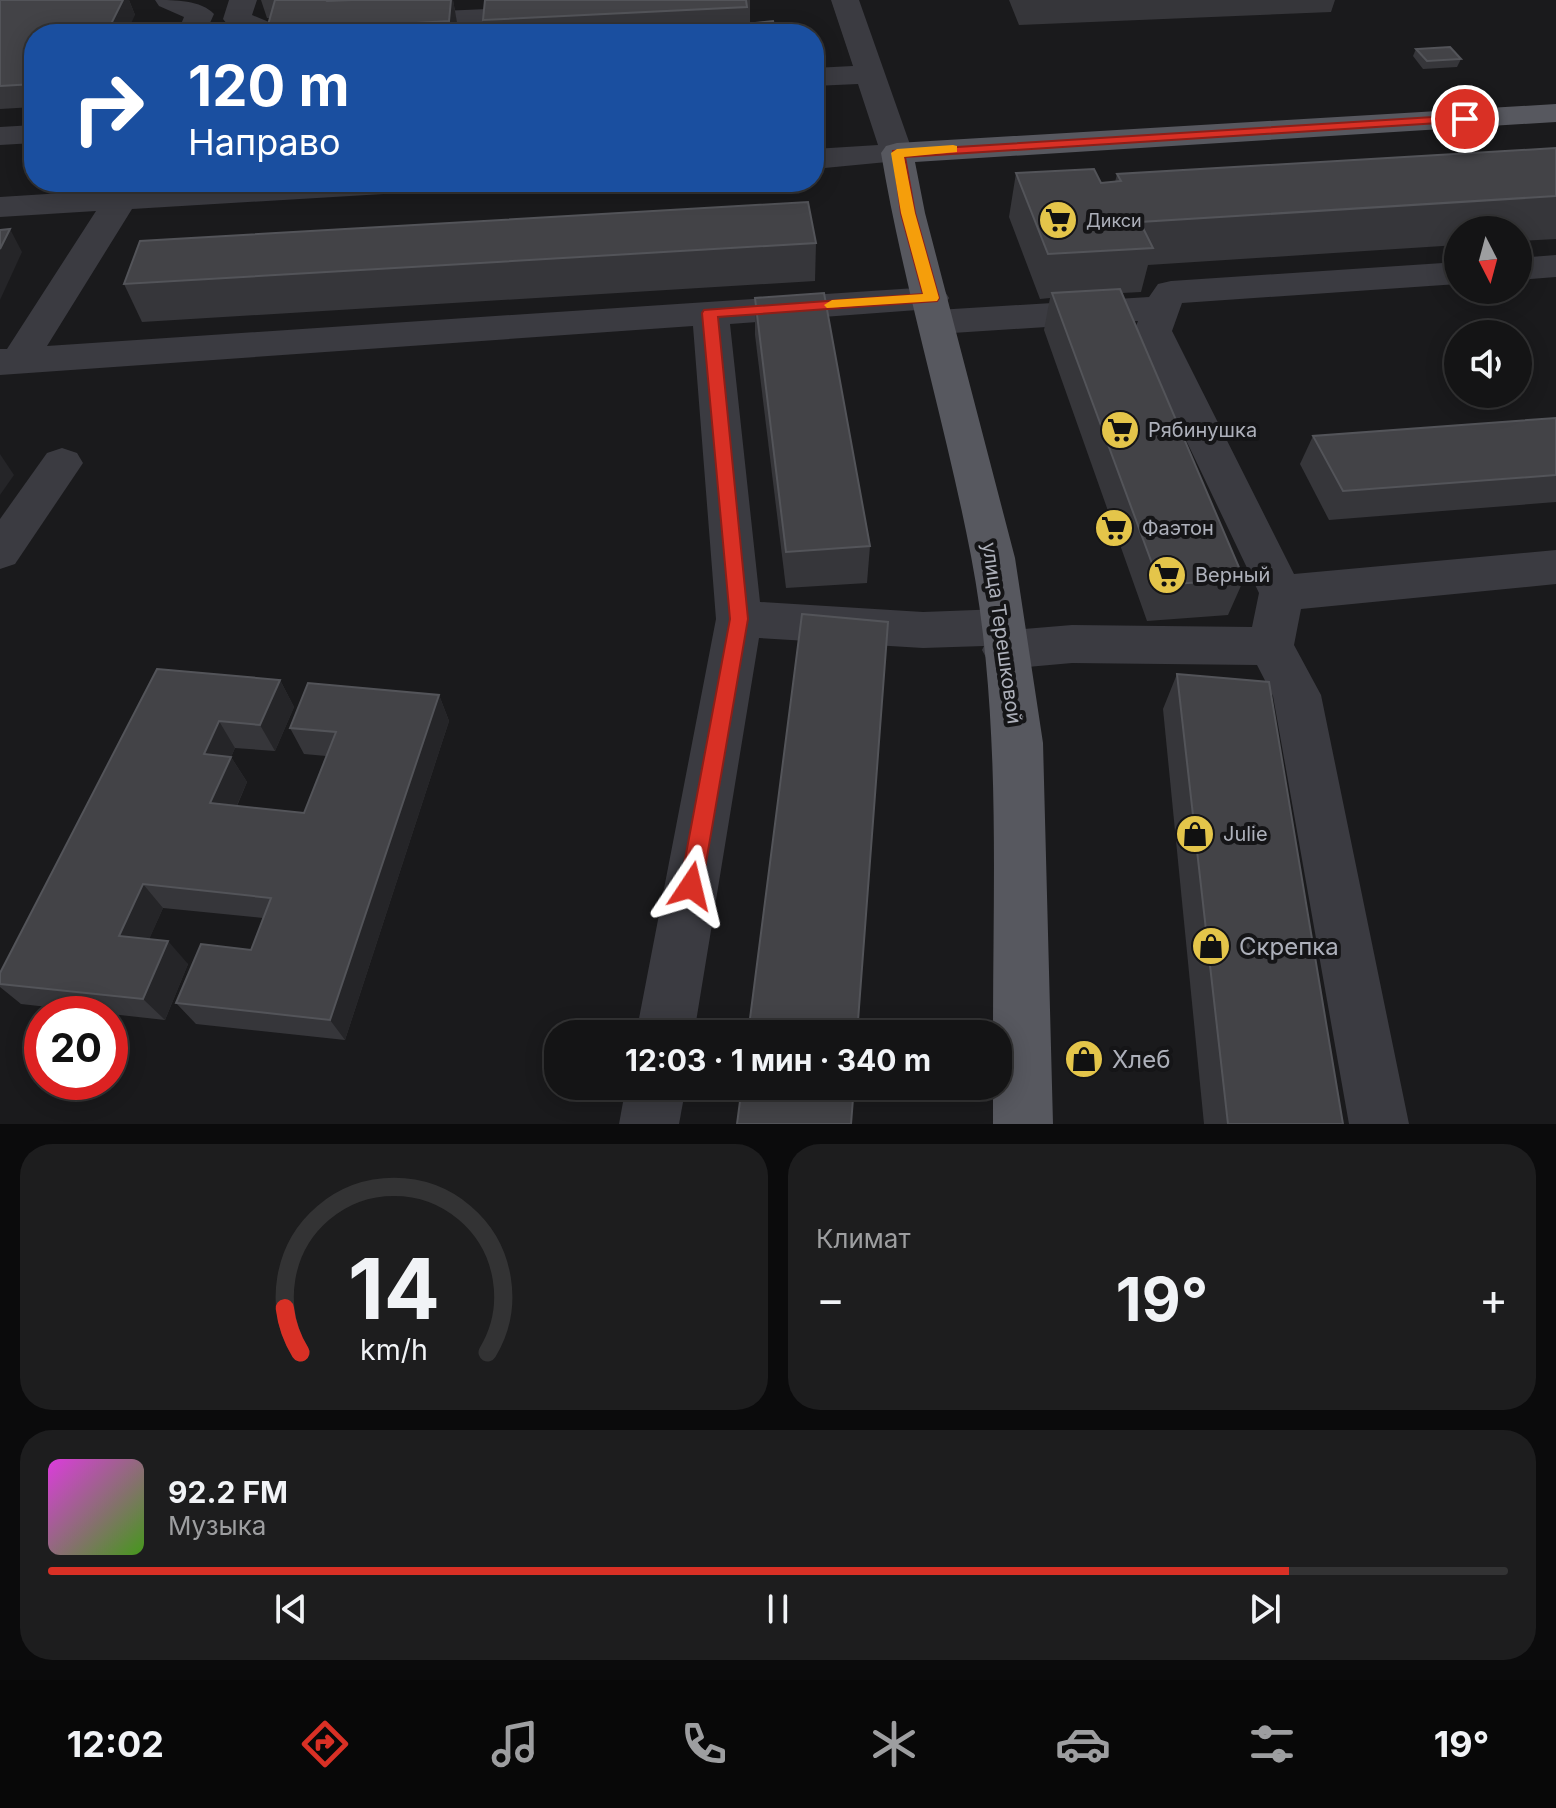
<!DOCTYPE html>
<html lang="ru">
<head>
<meta charset="utf-8">
<style>
	body { margin:0; font-family:Inter,sans-serif; background:#1d1d1e; color:#f1f3f6; height:100vh; display:flex; flex-direction:column; font-size:30px; white-space:nowrap }
	* { box-sizing:border-box; margin:0 }
	p { font-size:26px; color:#9d9ea0 }
	.icon { flex:none; width:44px; height:44px; fill:none; stroke:currentColor; stroke-width:2; stroke-linecap:round; stroke-linejoin:round }
	.map { position:relative; height:1124px; overflow:hidden }
	.side { display:flex; flex-direction:column; gap:20px; padding:20px; background:#0b0b0c; flex:1 }
	.side>* { flex:none }
	.banner { position:absolute; left:24px; top:24px; width:800px; height:168px; border-radius:32px; box-shadow:0 4px 20px #0003,0 0 0 2px #333334; background:#1a4fa0; color:#fff; overflow:hidden }
	.needle { width:52px; rotate:174deg }
	.fabs { position:absolute; left:1444px; top:216px; display:grid; gap:16px }
	.fabs a { display:grid; place-items:center; width:88px; height:88px; border-radius:50%; background:#141415; box-shadow:0 4px 20px #0003,0 0 0 2px #333334; font-size:40px }
	.speed { position:absolute; left:24px; top:996px; display:flex; gap:16px; font-size:40px; font-weight:700; text-align:center }
	.speed>* { display:grid; place-content:center; width:104px; height:104px; border-radius:50%; background:#141415; box-shadow:0 4px 20px #0003,0 0 0 2px #333334; line-height:1 }
	.speed .limit { border:12px solid #d22; background:#fff; color:#111 }
	.pin { position:absolute; display:grid; place-items:center; width:68px; height:68px; color:#fff; margin:-34px; border:4px solid #fff; border-radius:50%; box-shadow:0 2px 8px #0007 }
	.me { position:absolute; width:88px; margin:-44px; rotate:10deg; stroke-linejoin:round; filter:drop-shadow(0 0 6px #0008) }
	.turn { display:flex; align-items:center; gap:28px; height:168px; padding:0 32px; font-size:36px }
	.turn .icon { width:104px; height:104px; stroke-width:2.5 }
	.turn b { display:block; font-size:56px; line-height:68px }
	.big { font-size:60px; font-weight:700; line-height:1.1 }
	.side .widget { flex:1; display:flex; flex-direction:column; justify-content:center; gap:12px; min-width:0; padding:0 28px; border-radius:32px; background:#1d1d1e }
	.side .dial { align-items:center; gap:0 }
	.dial svg { height:208px; overflow:visible; fill:none; stroke:#333334; stroke-width:7; stroke-linecap:round; text-anchor:middle }
	.dial text { fill:#f1f3f6; stroke:none }
	.song { display:flex; align-items:center; gap:24px }
	.cover { width:96px; height:96px; border-radius:12px; background:linear-gradient(135deg,hsl(300 70% 55%),hsl(100 70% 35%)) }
	.played { height:8px; border-radius:4px; background:linear-gradient(90deg,#d93025 85%,#333334 85%) }
	.keys { display:flex; justify-content:space-around; direction:ltr }
	.heat { display:flex; justify-content:space-between; align-items:center; font-size:44px; direction:ltr }
	.side .tiles { flex:1; display:grid; gap:20px; grid-template-columns:1fr 1fr }
	.widget:last-child { grid-column:span 2 }
	.trip { position:absolute; left:544px; top:1020px; width:468px; height:80px; border-radius:32px; background:#141415; box-shadow:0 4px 20px #0003,0 0 0 2px #333334; font-weight:700; line-height:80px; text-align:center }
	.tab-bar { display:flex; height:128px; justify-content:space-around; align-items:center; background:#080808; color:#9d9ea0 }
	.tab-bar .icon { width:56px; height:56px }
	.tab-bar .selected { color:#d93025 }
	.tab-bar b { font-size:36px; color:#f1f3f6 }
	.map>svg:first-child { display:block }
</style>
</head>
<body>
<div class="map">
<svg width="1556" height="1124" viewBox="0 0 1556 1124">
	<rect width="100%" height="100%" fill="#1a1a1c"/>
	<g fill="none" stroke-linecap="round" stroke-linejoin="round">
		<!-- minor -->
		<g fill="#3b3b41" fill-rule="evenodd">
			<path d="M155,0C175,0 201,0 214,14L205,34H177L184,17L159,6Z"/>
			<path d="M229,0H257L252,15L276,25L279,34C260,34 235,37 223,19Z"/>
			<path d="M369,0H397L395,13L629,3V0H657L658,11L654,17L644,19L379,30L369,28L365,22Z"/>
			<path d="M831,0H859L913,153L908,160L814,169V149L878,145L858,84L814,86V68L853,66Z"/>
			<path d="M34,125V143L0,145V127Z"/>
			<path d="M116,182H148L145,188L251,182H433L429,189L417,192L132,209L47,346L931,287L944,290L949,298L944,306L931,309L730,324L760,602L923,612L1002,609L1018,614L1024,629L1072,625L1252,627L1259,593L1134,331L1138,321L937,334L924,330L918,322L924,314L937,310L1149,297L1158,284L1171,281L1458,262V284L1182,303L1172,331L1294,574L1556,550V584L1301,609L1294,645L1321,695L1409,1124H1349L1273,696L1257,665L1072,663L1005,669L989,663L982,650L984,646L923,648L759,638L694,1034H636L716,619L693,326L0,375V349H7L96,211L0,217V197L110,190Z"/>
			<path d="M1556,255V277L1518,280V258Z"/>
			<path d="M62,448L77,453L83,463L15,564L0,569V519L47,453Z"/>
			<path d="M626,1086H686L679,1124H619Z"/>
		</g>
		<!-- major -->
		<path fill="#57585f" fill-rule="evenodd" d="M1556,104V122L915,162L925,213L1015,558L1043,743L1053,1124H993V1086H998V1034H993C993,875 1001,713 971,556C945,421 904,289 881,153L886,146L897,143Z"/>
	</g>
	<!-- wall -->
	<g fill="#36363a">
		<path d="M0,0H129L135,15L34,34V107L0,109Z"/>
		<path d="M261,0H453L459,34H266V32L270,18H267Z"/>
		<path d="M485,0H750V24L776,34H485L483,20Z"/>
		<path d="M1009,0H1335L1331,12L1019,25Z"/>
		<path d="M1416,49L1461,59L1457,67L1423,69L1413,56Z"/>
		<path d="M1556,148V239L1518,241V230H1458V245L1148,265L1141,292L1122,293L1244,579L1228,615L1147,621L1044,330L1050,298L1040,299L1009,217L1016,173L1101,183L1115,182L1117,174Z"/>
		<path d="M816,243L815,281L142,322L124,284Z"/>
		<path d="M755,298L870,546L867,583L786,588L755,335Z"/>
		<path d="M1556,418V502L1329,520L1300,464L1313,436Z"/>
		<path d="M157,669L280,680L294,707L275,751L235,748L231,757L247,782L237,806L304,813L326,756L304,754L290,728L439,695L449,721L345,1040L196,1024L176,1003L251,950L263,918L163,908L149,939L188,964L165,1020L21,1004L0,987V973Z"/>
		<path d="M1177,674L1343,1124H1204L1163,709Z"/>
	</g>
	<!-- shaded-wall -->
	<g fill="#252528">
		<path d="M123,0H129L135,15L126,34H106Z"/>
		<path d="M451,0H453L459,34H452L449,21Z"/>
		<path d="M10,229L22,252L0,300V249Z"/>
		<path d="M0,454L14,475L0,495Z"/>
		<path d="M280,680L294,707L275,751L260,725Z"/>
		<path d="M439,695L449,721L345,1040L330,1020Z"/>
		<path d="M219,721L235,748L225,771L231,757L247,782L227,828L210,803L204,754Z"/>
		<path d="M143,884L163,908L141,958L119,936Z"/>
		<path d="M168,941L188,964L165,1020L143,999Z"/>
	</g>
	<!-- building -->
	<g fill="#434347" stroke="#535459" stroke-width="2">
		<path d="M0,0H123L106,34H34V84L0,86Z"/>
		<path d="M275,0H329L328,1L352,0H451L449,21L266,32Z"/>
		<path d="M485,0H746L747,7L483,20Z"/>
		<path d="M773,21L776,34H747V24Z"/>
		<path d="M1450,47L1461,59L1427,61L1416,49Z"/>
		<path d="M1556,148V196L1140,222L1153,248L1048,254L1016,173L1094,169L1101,183L1121,181L1117,174Z"/>
		<path d="M808,202L816,243L124,284L140,241Z"/>
		<path d="M10,229L0,249V230Z"/>
		<path d="M1120,289L1244,579L1160,585L1052,293Z"/>
		<path d="M824,293L870,546L786,552L755,298Z"/>
		<path d="M1556,418V475L1343,491L1313,436Z"/>
		<path d="M802,614L888,622L857,1034H748Z"/>
		<path d="M157,669L280,680L260,725L219,721L204,754L231,757L210,803L304,813L336,732L290,728L308,683L439,695L330,1020L176,1003L201,944L251,950L271,898L143,884L119,936L168,941L143,999L0,984V973Z"/>
		<path d="M1177,674L1269,682L1343,1124H1228Z"/>
		<path d="M742,1086H854L851,1124H737Z"/>
	</g>
	<!-- route -->
	<path fill="#d93025" stroke="#8d1f18" stroke-width="2" d="M1465,115L1472,119L1470,121L905,157L915,213L939,298L937,301L718,317L748,619L702,886L699,893L691,896L684,893L680,886L730,619L702,313L704,310L923,294L901,213L893,151Z"/>
	<!-- slow -->
	<path fill="#f59e0b" d="M953,145L957,146V152L904,157L915,213L939,298L937,301L827,308L824,305L832,300L923,294L901,213L891,153L897,149Z"/>
	<!-- icons -->
	<defs>
		<g id="supermarket-disc" transform="scale(2)"><circle r="9.5" fill="#e4c54a" stroke="#151517"/><path d="M-6-5.5h2.5l.6 2H6L4.5 2H-2.5L-4.4-4H-6ZM-1.5 3.2a1.3 1.3 0 1 0 .1 0ZM3 3.2a1.3 1.3 0 1 0 .1 0Z" fill="#111"/></g>
		<g id="shop-disc" transform="scale(2)"><circle r="9.5" fill="#e4c54a" stroke="#151517"/><path d="M-5-2.5h2.3a2.7 3.5 0 0 1 5.4 0H5L5.5 6h-11ZM-1.5-2.5h3a1.5 2.3 0 0 0-3 0Z" fill="#111"/></g>
	</defs>
	<g fill-rule="evenodd">
		<use href="#supermarket-disc" x="1058" y="220"/>
		<use href="#supermarket-disc" x="1120" y="430"/>
		<use href="#supermarket-disc" x="1114" y="528"/>
		<use href="#supermarket-disc" x="1167" y="575"/>
		<use href="#shop-disc" x="1195" y="834"/>
		<use href="#shop-disc" x="1211" y="946"/>
		<use href="#shop-disc" x="1084" y="1059"/>
	</g>
	<g text-anchor="middle" dominant-baseline="central" stroke-width="8" stroke-linejoin="round" paint-order="stroke">
		<!-- far-poi labels -->
		<g font-size="18" fill="#adb0ba" stroke="#151517" text-anchor="start">
			<text x="1086" y="220">Дикси</text>
		</g>
		<!-- poi labels -->
		<g font-size="20" fill="#adb0ba" stroke="#151517" text-anchor="start">
			<text x="1148" y="430">Рябинушка</text>
			<text x="1142" y="528">Фаэтон</text>
			<text x="1195" y="575">Верный</text>
			<text x="1223" y="834">Julie</text>
		</g>
		<!-- street labels -->
		<g font-size="20" fill="#adb0ba" stroke="#151517">
			<text transform="translate(1002 633) rotate(82)">улица Терешковой</text>
		</g>
		<!-- near-poi labels -->
		<g font-size="24" fill="#adb0ba" stroke="#151517" text-anchor="start">
			<text x="1239" y="946">Скрепка</text>
			<text x="1112" y="1059">Хлеб</text>
		</g>
	</g>
</svg>
<div class="fabs">
<a><svg class="needle" viewBox="-14 -14 28 28"><path d="M0-13l5 13h-10z" fill="#e53935"/><path d="M0 13l5-13h-10z" fill="#9d9ea0"/></svg></a>
<a><svg class="icon" aria-label="sound" viewBox="0 0 24 24"><path d="M4 9h4l5-4v14l-5-4H4zM17 9q2 3 0 6"/></svg></a>
</div>
<div class="speed"><div class="limit">20</div></div>
<div class="pin" style="left:1465px;top:119px;background:#d93025"><svg class="icon" aria-label="arrive" viewBox="0 0 24 24"><path d="M6 21V4h12l-3 4 3 4H6"/></svg></div>
<svg class="me" style="left:691px;top:886px" viewBox="-20 -20 40 40"><path d="M0-17L14 15 0 8-14 15z" fill="#d93025" stroke="#fff" stroke-width="4"/></svg>
<div class="trip">12:03 · 1 мин · 340 m</div>
<div class="banner">
<div class="turn"><svg class="icon" aria-label="right" viewBox="0 0 24 24"><path d="M7 20v-9h11M14 6l5 5-5 5"/></svg><div><b>120 m</b>Направо</div></div>
</div>
</div>
<section class="side">
<div class="tiles">
<div class="widget dial"><svg viewBox="0 0 100 80">
<path d="M14 69A42 42 0 1 1 86 69"/>
<path d="M14 69A42 42 0 0 1 8 52" stroke="#d93025"/>
<text x="50" y="56" font-size="32" font-weight="700">14</text>
<text x="50" y="72" font-size="11">km/h</text>
</svg></div>
<div class="widget"><p>Климат</p>
<div class="heat"><a>−</a><b class="big">19°</b><a>+</a></div>
</div>
<div class="widget">
<div class="song"><i class="cover"></i><div><b>92.2 FM</b><p>Музыка</p></div></div>
<div class="played"></div>
<div class="keys"><svg class="icon" aria-label="previous" viewBox="0 0 24 24"><path d="M18 5L8 12l10 7zM5 5v14"/></svg><svg class="icon" aria-label="pause" viewBox="0 0 24 24"><path d="M8 5v14M16 5v14"/></svg><svg class="icon" aria-label="next" viewBox="0 0 24 24"><path d="M6 5l10 7-10 7zM19 5v14"/></svg></div>
</div>
</div>
</section>
<nav class="tab-bar">
<b>12:02</b>
<svg class="icon selected" aria-label="directions" viewBox="0 0 24 24"><path d="M12 3l9 9-9 9-9-9zM9 14v-3h6M13 9l2 2-2 2"/></svg>
<svg class="icon" aria-label="music" viewBox="0 0 24 24"><path d="M9 18V5l10-2v13"/><circle cx="6" cy="18" r="3"/><circle cx="16" cy="16" r="3"/></svg>
<svg class="icon" aria-label="phone" viewBox="0 0 24 24"><path d="M5 4h4l2 5-3 2q2 4 5 5l2-3 5 2v4C11 20 4 13 5 4z"/></svg>
<svg class="icon" aria-label="climate" viewBox="0 0 24 24"><path d="M12 3v18M4 7l16 10M4 17L20 7"/></svg>
<svg class="icon" aria-label="car" viewBox="0 0 24 24"><path d="M5 17H2v-5l4-1 3-4h7l3 4 3 1v5h-3M9 17h6M6 11h13"/><circle cx="7" cy="17" r="2"/><circle cx="17" cy="17" r="2"/></svg>
<svg class="icon" aria-label="filters" viewBox="0 0 24 24"><path d="M4 7h16M4 17h16"/><circle cx="9" cy="7" r="2"/><circle cx="15" cy="17" r="2"/></svg>
<b>19°</b>
</nav>
</body>
</html>
